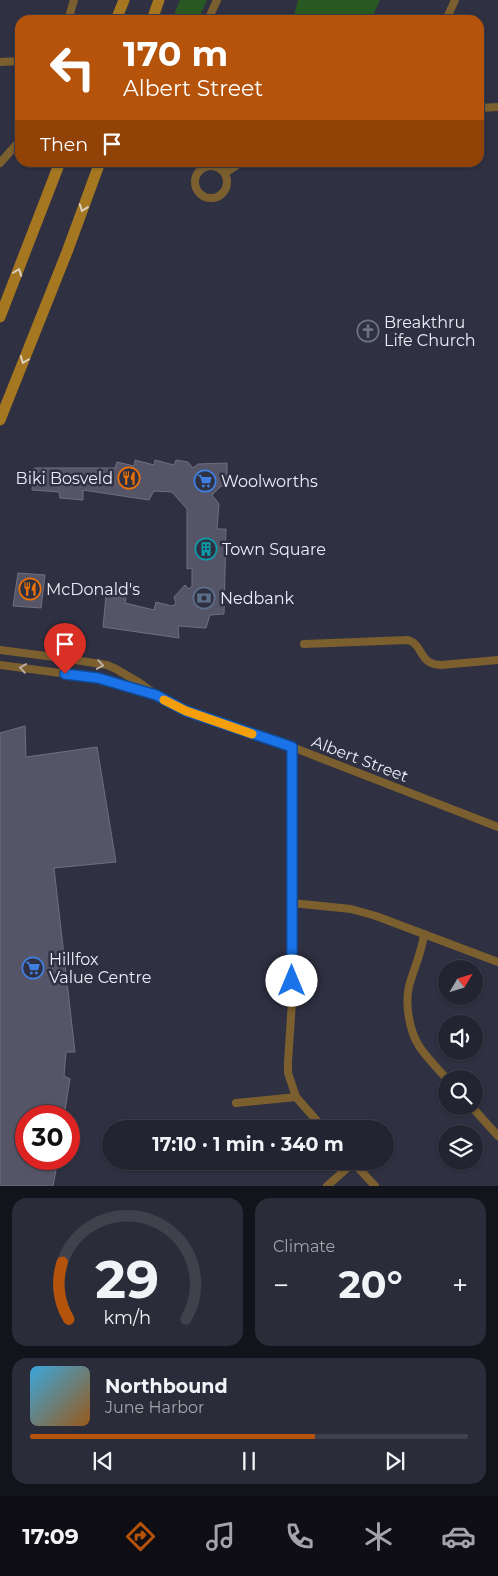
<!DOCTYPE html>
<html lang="en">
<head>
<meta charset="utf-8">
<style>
	body { margin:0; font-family:Montserrat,sans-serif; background:#2b2c39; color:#f1f3f6; height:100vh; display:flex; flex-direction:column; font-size:19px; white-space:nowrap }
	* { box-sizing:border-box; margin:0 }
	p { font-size:16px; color:#a3a4ab }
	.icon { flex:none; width:28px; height:28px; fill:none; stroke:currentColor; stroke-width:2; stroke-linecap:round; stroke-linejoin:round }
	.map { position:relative; height:1186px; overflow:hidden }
	.side { display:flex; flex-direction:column; gap:12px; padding:12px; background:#13141b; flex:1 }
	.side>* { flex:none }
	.guide { position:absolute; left:15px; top:15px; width:469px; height:152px; border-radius:15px; box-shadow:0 1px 4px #0004,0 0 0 1px #40414d; background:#b45309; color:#fff; overflow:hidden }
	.needle { width:32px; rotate:52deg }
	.controls { position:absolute; left:438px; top:960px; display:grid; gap:10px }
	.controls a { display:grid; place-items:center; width:45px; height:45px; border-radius:50%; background:#232431; box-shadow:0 1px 4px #0004,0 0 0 1px #40414d; font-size:25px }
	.speed { position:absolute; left:15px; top:1105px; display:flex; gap:10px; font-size:25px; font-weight:700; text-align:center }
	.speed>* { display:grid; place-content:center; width:65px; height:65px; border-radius:50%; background:#232431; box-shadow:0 1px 4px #0004,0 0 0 1px #40414d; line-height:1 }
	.speed .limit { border:8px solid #d22; background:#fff; color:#111 }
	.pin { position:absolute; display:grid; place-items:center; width:42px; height:42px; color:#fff; margin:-51px -21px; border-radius:50% 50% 50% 0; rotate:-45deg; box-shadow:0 0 5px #0007 }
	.pin .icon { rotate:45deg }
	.me { position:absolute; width:55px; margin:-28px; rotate:0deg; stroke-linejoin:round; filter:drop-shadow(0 0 4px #0008) }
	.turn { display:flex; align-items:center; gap:18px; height:105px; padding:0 25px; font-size:22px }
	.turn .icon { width:65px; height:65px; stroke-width:2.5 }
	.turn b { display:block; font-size:35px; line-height:42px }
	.then { display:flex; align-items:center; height:48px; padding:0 25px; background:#0003; gap:10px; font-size:19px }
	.big { font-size:38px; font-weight:700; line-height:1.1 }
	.side .tile { flex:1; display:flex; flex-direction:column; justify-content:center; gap:8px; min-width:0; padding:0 18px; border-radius:15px; background:#2b2c39 }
	.side .dial { align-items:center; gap:0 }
	.dial svg { height:130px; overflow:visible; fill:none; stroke:#40414d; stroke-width:7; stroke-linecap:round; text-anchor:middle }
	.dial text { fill:#f1f3f6; stroke:none }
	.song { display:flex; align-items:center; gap:15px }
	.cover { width:60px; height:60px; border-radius:8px; background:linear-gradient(135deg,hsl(200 70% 55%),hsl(30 70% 35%)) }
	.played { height:5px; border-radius:2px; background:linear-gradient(90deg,#b45309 65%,#40414d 65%) }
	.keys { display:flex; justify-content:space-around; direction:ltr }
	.heat { display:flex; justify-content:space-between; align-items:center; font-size:28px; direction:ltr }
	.side .tiles { flex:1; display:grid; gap:12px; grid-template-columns:1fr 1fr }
	.tile:last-child { grid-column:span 2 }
	.trip { position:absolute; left:102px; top:1120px; width:292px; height:50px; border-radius:25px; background:#232431; box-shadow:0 1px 4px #0004,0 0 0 1px #40414d; font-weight:700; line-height:50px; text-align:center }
	.tabs { display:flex; height:80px; justify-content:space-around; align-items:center; background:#0e0e14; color:#a3a4ab }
	.tabs .icon { width:35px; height:35px }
	.tabs .current { color:#b45309 }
	.tabs b { font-size:22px; color:#f1f3f6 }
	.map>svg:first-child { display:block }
</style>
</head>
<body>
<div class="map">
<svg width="498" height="1186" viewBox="0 0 498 1186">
	<rect width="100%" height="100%" fill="#2f3041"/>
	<!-- green -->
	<g fill="#295923">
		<path d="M180,0H207L198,20H172Z"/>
		<path d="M298,0H380L371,20H293Z"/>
	</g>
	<!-- building -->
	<g fill="#565567" stroke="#6f6f82">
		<path d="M135,460L154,465L155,460L174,465L176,460L188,462L193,468L198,464L227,463V487L221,486L212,495L219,504L217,529H226L224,614L210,615L206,628L178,626L179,638L103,627L106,596L117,598L119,591L127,593L125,603L154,610L156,602L172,606L176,604L174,597L185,585L189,589L192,586V568L187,569V509L172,492L154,491L149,500L83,490V500L60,498L59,492L32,490L34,468H115L117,462L134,466Z"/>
		<path d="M18,573L45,575L41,608L13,606Z"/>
		<path d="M25,726L26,757L97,747L116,862L54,868L75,1052H66L64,1076L70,1079L64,1116H26V1159H58L53,1186H0V733Z"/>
	</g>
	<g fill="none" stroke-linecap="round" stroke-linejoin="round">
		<!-- street -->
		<g stroke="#7c5f2f" stroke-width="8">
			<path d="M68,20L74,0"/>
			<path d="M208,20L217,0"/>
			<path d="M446,20L455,0"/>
			<path d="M0,62L20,61"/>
			<path d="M479,108L498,107"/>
			<path d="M0,163L16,145L20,138"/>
			<circle cx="211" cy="182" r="16"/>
			<path d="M225,173L242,162"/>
			<path d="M304,644L408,640C424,645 418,664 441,665L498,660"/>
			<path d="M0,650L62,658L107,665L116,669L140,683L156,695L186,711L292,747L498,827"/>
			<path d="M0,665L98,678L152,694"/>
			<path d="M292,747V1001L288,1062V1073L296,1097L324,1129"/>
			<path d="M292,903L351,909L376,916L498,962"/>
			<path d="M424,934C422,952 414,968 409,986C405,1004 409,1030 419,1046C427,1058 437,1068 447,1079"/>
			<path d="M236,1103L296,1097"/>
			<path d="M471,1106L498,1136"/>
			<path d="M352,1161L375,1186"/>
			<path d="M327,1186L353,1163"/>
		</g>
		<!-- secondary -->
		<g stroke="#a57720" stroke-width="11">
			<path d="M116,20L124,0"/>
			<path d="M152,20L159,0"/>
			<path d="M0,317L60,162"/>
			<path d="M0,420L67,252L100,162"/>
		</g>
	</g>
	<!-- one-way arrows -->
	<defs><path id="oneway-chevron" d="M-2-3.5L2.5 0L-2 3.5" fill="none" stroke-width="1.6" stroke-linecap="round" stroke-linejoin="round" transform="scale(1.25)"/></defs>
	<g stroke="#dacfc1">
		<use href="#oneway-chevron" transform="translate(83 208) rotate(110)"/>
		<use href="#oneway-chevron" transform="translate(18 272) rotate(-69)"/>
		<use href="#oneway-chevron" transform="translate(24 360) rotate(111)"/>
	</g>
	<g stroke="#b9ad9d">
		<use href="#oneway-chevron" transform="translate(100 665) rotate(10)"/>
		<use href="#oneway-chevron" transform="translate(23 668) rotate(-172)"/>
	</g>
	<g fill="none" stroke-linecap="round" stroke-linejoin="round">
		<!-- route casing -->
		<g stroke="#114b97" stroke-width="12">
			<path id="route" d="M65,674L98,678L156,695L186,711L292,747V981"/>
		</g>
		<!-- route -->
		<use href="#route" stroke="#1a73e8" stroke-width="9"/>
		<!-- slow -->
		<path stroke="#f59e0b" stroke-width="9" d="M164,700L186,711L252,734"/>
	</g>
	<!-- icons -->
	<defs>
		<g id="church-ring" transform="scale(1.125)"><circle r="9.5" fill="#2f3041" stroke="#6b7280" stroke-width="1.5"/><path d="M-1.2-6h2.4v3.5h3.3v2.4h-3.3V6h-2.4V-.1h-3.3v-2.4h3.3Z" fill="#6b7280"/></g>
		<g id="restaurant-ring" transform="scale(1.125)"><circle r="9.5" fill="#2f3041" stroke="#e8710a" stroke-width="1.5"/><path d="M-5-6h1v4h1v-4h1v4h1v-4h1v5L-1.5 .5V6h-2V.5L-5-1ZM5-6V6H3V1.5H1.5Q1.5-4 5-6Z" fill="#e8710a"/></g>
		<g id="supermarket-ring" transform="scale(1.125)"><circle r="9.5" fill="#2f3041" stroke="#3f7fe0" stroke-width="1.5"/><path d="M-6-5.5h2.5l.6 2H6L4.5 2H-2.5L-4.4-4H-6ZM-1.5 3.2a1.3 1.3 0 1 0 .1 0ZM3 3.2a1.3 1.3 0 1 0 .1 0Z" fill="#3f7fe0"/></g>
		<g id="building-ring" transform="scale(1.125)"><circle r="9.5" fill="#2f3041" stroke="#0f9aa8" stroke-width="1.5"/><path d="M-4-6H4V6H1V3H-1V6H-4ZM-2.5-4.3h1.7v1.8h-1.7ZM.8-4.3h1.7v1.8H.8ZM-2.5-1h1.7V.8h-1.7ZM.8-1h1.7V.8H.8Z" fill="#0f9aa8"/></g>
		<g id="bank-ring" transform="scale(1.125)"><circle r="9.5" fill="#2f3041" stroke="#5c6f8a" stroke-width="1.5"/><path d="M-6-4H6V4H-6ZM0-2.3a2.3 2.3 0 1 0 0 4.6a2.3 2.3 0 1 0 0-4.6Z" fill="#5c6f8a"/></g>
	</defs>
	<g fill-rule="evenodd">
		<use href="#church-ring" x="368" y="331"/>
		<use href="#restaurant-ring" x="129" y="478"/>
		<use href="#supermarket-ring" x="205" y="481"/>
		<use href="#building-ring" x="206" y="549"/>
		<use href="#restaurant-ring" x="30" y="589"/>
		<use href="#bank-ring" x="204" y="598"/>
		<use href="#supermarket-ring" x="33" y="968"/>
	</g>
	<g text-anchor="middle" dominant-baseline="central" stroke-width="5" stroke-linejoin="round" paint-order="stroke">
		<!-- poi labels -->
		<g font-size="16" fill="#ebecf7" stroke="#2f3041" text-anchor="start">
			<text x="384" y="322">Breakthru<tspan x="384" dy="18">Life Church</tspan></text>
			<text x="113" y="478" text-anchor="end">Biki Bosveld</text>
			<text x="221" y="481">Woolworths</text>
			<text x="222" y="549">Town Square</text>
			<text x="46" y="589">McDonald's</text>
			<text x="220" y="598">Nedbank</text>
			<text x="49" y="959">Hillfox<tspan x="49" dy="18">Value Centre</tspan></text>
		</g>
		<!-- street labels -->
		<g font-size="16" fill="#ebecf7" stroke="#2f3041">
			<text transform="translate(360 759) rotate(21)">Albert Street</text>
		</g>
	</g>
</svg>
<div class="controls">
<a><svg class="needle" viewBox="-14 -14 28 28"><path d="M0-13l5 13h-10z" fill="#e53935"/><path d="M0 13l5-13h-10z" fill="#a3a4ab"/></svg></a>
<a><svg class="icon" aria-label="sound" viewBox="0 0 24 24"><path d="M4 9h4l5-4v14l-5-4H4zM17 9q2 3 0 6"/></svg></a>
<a><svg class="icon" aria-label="search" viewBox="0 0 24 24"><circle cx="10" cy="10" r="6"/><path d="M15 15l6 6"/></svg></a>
<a><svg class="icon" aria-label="layers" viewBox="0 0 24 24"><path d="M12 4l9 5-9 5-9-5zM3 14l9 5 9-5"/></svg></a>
</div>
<div class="speed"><div class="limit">30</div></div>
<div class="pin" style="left:65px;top:674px;background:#d93025"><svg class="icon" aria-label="arrive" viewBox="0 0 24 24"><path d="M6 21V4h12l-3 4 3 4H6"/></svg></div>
<svg class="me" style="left:292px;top:981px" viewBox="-20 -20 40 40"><circle r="19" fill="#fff"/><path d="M0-13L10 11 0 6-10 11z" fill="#1a73e8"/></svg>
<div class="trip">17:10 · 1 min · 340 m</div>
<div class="guide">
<div class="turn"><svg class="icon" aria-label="left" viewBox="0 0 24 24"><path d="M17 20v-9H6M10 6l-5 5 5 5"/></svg><div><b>170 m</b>Albert Street</div></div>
<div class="then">Then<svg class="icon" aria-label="arrive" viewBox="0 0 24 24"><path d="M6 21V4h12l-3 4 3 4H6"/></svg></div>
</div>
</div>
<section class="side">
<div class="tiles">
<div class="tile dial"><svg viewBox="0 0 100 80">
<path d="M14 69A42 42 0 1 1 86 69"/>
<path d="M14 69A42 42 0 0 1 10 34" stroke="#b45309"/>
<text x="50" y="56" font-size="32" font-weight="700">29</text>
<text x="50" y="72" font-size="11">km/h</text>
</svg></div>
<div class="tile"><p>Climate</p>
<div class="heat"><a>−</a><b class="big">20°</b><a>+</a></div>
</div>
<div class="tile">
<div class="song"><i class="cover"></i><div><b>Northbound</b><p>June Harbor</p></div></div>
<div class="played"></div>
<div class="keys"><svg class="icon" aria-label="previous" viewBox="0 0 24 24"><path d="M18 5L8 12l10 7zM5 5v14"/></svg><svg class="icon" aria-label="pause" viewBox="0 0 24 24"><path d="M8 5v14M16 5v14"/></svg><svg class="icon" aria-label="next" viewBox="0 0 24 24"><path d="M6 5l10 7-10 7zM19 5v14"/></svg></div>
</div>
</div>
</section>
<nav class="tabs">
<b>17:09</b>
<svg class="icon current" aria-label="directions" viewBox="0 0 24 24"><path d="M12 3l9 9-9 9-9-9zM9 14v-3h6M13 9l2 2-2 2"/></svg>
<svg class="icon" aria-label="music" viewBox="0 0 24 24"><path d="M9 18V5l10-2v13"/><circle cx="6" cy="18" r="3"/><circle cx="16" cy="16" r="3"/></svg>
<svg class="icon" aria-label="phone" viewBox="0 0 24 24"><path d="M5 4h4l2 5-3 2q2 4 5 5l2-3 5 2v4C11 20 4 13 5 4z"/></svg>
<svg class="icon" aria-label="climate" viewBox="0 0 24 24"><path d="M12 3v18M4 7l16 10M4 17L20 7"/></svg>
<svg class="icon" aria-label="car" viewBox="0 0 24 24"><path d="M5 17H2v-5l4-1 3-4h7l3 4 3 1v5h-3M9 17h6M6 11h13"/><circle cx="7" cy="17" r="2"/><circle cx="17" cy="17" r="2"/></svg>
</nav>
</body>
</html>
